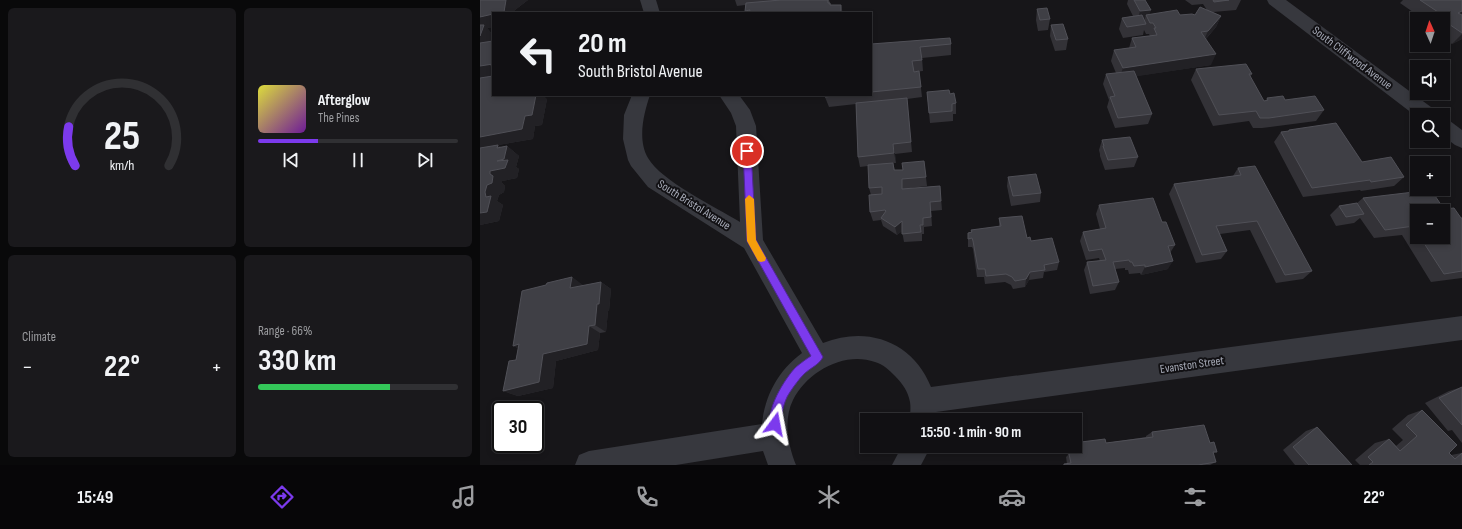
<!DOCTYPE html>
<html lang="en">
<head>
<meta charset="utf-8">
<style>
	body { margin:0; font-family:"Sofia Sans Condensed",sans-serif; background:#1a191c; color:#f1f3f6; height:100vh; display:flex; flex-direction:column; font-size:15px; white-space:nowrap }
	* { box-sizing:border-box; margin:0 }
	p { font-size:13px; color:#9c9da0 }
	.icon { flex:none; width:22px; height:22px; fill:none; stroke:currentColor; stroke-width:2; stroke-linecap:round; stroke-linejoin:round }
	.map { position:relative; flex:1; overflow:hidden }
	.sheet { display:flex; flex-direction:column; gap:8px; padding:8px; background:#09090a; width:480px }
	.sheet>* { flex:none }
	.top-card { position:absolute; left:12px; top:12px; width:380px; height:84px; border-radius:0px; box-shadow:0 2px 6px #0003,0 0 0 1px #303033; background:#111013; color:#f1f3f6; overflow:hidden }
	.needle { width:26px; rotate:357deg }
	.controls { position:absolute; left:930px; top:12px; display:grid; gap:8px }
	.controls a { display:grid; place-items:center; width:40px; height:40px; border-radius:0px; background:#111013; box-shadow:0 2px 6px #0003,0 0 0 1px #303033; font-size:20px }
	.speed { position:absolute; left:12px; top:401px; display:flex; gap:8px; font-size:20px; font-weight:700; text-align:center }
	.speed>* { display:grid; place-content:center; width:52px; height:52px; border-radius:50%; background:#111013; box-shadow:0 2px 6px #0003,0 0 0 1px #303033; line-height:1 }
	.speed .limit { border:2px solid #111; border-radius:6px; background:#fff; color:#111 }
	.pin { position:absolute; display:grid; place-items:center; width:34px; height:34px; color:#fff; margin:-17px; border:2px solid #fff; border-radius:50%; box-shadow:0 1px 4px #0007 }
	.me { position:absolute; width:44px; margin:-22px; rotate:13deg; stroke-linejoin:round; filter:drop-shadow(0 0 3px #0008) }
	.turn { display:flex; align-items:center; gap:14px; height:84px; padding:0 20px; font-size:18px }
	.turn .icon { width:52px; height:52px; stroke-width:2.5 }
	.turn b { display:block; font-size:28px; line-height:34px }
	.big { font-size:30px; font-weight:700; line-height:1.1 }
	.sheet .card { flex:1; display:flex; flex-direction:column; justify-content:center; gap:6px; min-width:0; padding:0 14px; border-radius:6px; background:#1a191c }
	.sheet .dial { align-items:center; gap:0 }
	.dial svg { height:104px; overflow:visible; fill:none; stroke:#303033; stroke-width:7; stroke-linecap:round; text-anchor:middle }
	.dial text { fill:#f1f3f6; stroke:none }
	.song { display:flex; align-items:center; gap:12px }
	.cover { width:48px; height:48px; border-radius:6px; background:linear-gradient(135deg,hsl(60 70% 55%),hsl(280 70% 35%)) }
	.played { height:4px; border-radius:2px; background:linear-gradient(90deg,#7c3aed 30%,#303033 30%) }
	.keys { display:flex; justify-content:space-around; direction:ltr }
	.heat { display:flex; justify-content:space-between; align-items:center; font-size:22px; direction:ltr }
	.charge { height:6px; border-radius:3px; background:linear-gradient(90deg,#34c759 66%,#303033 0) }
	.sheet .tiles { flex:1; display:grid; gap:8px; grid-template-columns:repeat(2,1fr) }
	.trip { position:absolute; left:380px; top:413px; width:222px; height:40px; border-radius:0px; background:#111013; box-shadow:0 2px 6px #0003,0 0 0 1px #303033; font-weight:700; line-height:40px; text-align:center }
	.tab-bar { display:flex; height:64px; justify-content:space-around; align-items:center; background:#070608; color:#9c9da0 }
	.tab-bar .icon { width:28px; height:28px }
	.tab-bar .current { color:#7c3aed }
	.tab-bar b { font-size:18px; color:#f1f3f6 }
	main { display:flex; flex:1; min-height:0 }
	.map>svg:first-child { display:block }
</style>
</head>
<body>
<main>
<section class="sheet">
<div class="tiles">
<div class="card dial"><svg viewBox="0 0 100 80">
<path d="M14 69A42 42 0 1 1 86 69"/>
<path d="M14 69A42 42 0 0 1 9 39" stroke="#7c3aed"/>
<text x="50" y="56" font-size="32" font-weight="700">25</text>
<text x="50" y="72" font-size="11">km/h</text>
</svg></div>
<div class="card">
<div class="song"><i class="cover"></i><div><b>Afterglow</b><p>The Pines</p></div></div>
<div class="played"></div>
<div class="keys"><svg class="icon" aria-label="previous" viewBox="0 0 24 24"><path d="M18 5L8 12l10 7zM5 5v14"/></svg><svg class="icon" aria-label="pause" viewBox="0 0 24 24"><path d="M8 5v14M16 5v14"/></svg><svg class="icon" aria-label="next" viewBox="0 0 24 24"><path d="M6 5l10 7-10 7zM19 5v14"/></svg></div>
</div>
<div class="card"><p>Climate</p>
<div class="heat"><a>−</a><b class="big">22°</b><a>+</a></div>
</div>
<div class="card"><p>Range · 66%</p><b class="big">330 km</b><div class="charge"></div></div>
</div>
</section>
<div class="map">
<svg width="982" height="465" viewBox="0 0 982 465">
	<rect width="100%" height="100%" fill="#171619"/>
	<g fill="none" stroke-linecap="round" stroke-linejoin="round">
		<!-- minor -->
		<g fill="#37383e" fill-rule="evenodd">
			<path d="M160,0H176L180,13H164Z"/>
			<path d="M787,0H806L955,110L958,115H937V117L789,4Z"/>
			<path d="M152,95H170C164,113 157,139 168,158C181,181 236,207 260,222L256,126L251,113L239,95H259L270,110L276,126L283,240L343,343C388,325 433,342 451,387L982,316V340L456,412V420H430C430,414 431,408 430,402C428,391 422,383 415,376C409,370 403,364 395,362C364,351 327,372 313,400C303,420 308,445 316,465H288L283,451L196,465H95L99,455L109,451L282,424C285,395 298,371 322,353L264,248L168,187L151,166L148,160L143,139L144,115Z"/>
			<path d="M963,119L970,121L982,130V148L975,145L963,136Z"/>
			<path d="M422,446H451L441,465H412Z"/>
		</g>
	</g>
	<!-- wall -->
	<g fill="#333237" fill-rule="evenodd">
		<path d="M0,0H48L35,10L13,13V27L7,28L13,35L12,41H13V95L67,99L62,125L55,126L53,139L18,145L21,147L27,146L39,156L36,167L39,169L37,178L22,181V183L25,186L24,192L19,195L17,201L23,205L19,221L0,225Z"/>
		<path d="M255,0H349L351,5L363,13H266L265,11V5L257,6Z"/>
		<path d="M648,0H665L669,15H715L727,10L723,4L712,5L705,0H761L756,10L733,12L741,16L736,27L726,39L731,65L656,76L672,114L668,124L635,128L627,107L629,100L623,84L626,74L636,73L631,61L634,50L649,48L652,38L670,36L669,34H666L664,30L663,35L643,38L639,29L642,18L653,16L647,4Z"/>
		<path d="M923,0H982V39L972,44L963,38V19H943L920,3Z"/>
		<path d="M557,9L570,19L568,30L558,31L556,20Z"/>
		<path d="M571,25L588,39L586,50L575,51L570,36Z"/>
		<path d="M391,44H471V55L442,58L443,71L433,72L439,71L442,97L427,99L432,152L415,154L416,163H413L415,170H423L444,161L447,186L423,189L460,186L462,210L451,211L452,226L444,227V234H442V241L424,242L422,231L417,235L403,226L401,220L393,221L390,212L391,195L389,188L388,166L380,167L378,157L376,104L349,107L345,97V95H391Z"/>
		<path d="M716,69L772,74L770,77L784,101H786L787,98L805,100L844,110L836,121L782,128H773L769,121L733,126L711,80Z"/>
		<path d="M447,92L470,94L476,103V114H473V121L450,123Z"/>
		<path d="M809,130L882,162L924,177L914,186L881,191L880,190L823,197L794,142L801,132H807Z"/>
		<path d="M622,140L658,157L654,167L625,170L620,156V154L619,150Z"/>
		<path d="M758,168L832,271L823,279L796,283L770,230L740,234L747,251L741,259L716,263L689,194L694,184L753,176Z"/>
		<path d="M528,177L561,193L560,202L531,206L527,186Z"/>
		<path d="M883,198L964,209L981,218H982V278L951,282L922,235L894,238L880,218L874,223L856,226L850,215L859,206L877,203ZM937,211L963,237H937Z"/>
		<path d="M619,205L682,222L695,245L690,253L688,269L661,275L660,273L649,274L648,270H645V268L635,269L639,282L635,290L610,294L604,270L607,262L620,261L619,258L606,260L600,241L603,232L620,229L616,214Z"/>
		<path d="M519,218L579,262L577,270L564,272L563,278L549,280L545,287L533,289L531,285L525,282L505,284L504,277H497L493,249L492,247H488V233L491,232V230L519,227Z"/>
		<path d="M92,277L103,286L121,282L131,289L129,311H128L126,332L120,333L118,350L76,361L73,388L38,396L23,391L36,360L38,348L33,346L66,285Z"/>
		<path d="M982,387V443L972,430L968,431L945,403L969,391Z"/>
		<path d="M942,410L969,453L971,455L982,453V465H880L875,460L895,443L909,439L916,446L923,440L912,429L928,415Z"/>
		<path d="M837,427L872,465H815L803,450L826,431Z"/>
		<path d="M672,432L730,443L737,452L733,453L736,462L730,465H583L584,464H587L586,457L588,455L587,452L590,448L597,447V446L601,442L626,443L666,437V436Z"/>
	</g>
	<!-- shaded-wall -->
	<g fill="#222125">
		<path d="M26,0H48L35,10V13H18Z"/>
		<path d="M361,5L363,13H361Z"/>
		<path d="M671,10L668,19L666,15L664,21L657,22L660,11Z"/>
		<path d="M982,11V16L978,13Z"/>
		<path d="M13,14V27L7,28L13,35V38L8,54L0,45V17Z"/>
		<path d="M741,16L736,27L723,42L728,31Z"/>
		<path d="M982,34V39L972,44Z"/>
		<path d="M736,54L731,65L639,79L643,68Z"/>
		<path d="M9,64L13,69V76L0,78V66Z"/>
		<path d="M51,95H63L67,99L62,125L55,126L53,139L18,145L26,152L27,146L39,156L36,167L39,169L37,178L22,181V183L25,186L24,192L19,195L17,201L23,205L19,221L0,225V213L6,197L5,192L10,171L17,161L0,149V137L45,116Z"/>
		<path d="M413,144L415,154L416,163L414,153Z"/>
		<path d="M422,221L423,230L417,235L415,227Z"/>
		<path d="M693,261L688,269L661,275L665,267Z"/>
		<path d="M550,272L549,280L545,287L546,279Z"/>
		<path d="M92,277L103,285L101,296L90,288Z"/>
		<path d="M121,282L131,289L129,311H128L126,332L115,325L117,304Z"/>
		<path d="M109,326L120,333L118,350L76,361L73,388L38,396L23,391L63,354Z"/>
		<path d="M39,344L47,352L33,346Z"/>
	</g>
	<!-- building -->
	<g fill="#3f3f45" stroke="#505057">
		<path d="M0,0H26L24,12L18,13H13V14L0,17Z"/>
		<path d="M301,0H348V3H350V5H361V13H269L270,10L265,11L266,3Z"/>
		<path d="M654,0H665L671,10L660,11Z"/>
		<path d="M733,0H749L734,2Z"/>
		<path d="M940,0H982V11L978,13L982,15V33L963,20L967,18Z"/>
		<path d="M720,7L741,16L728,31L721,32L736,54L643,68L634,50L656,47L652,38L677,35L674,28H676L673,23H670L666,15L697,10L700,15L712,14L715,15Z"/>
		<path d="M567,8L570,19L560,20L557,9Z"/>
		<path d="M662,15L666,24L647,27L642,18Z"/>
		<path d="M583,24L588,39L576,40L571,25Z"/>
		<path d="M0,25H4L0,36Z"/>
		<path d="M470,38L471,44L440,47L442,60L432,61L434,72L439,71L441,87L391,92V44Z"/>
		<path d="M13,41V64L0,66V43Z"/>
		<path d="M766,64L772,74H769L784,101L788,100L787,98L803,96L805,100L835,96L844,110L789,118H780L776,111L739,115L716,69Z"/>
		<path d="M654,71L672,114L638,118L630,97L635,96L626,74Z"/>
		<path d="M13,76V95H56L52,115L45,116L42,129L0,137V78Z"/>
		<path d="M469,90L470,94L474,93L476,103L472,104V111L449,113L447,92Z"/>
		<path d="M345,95H361L345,97Z"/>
		<path d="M427,98L431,142L413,144L414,153L378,157L376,103Z"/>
		<path d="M856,123L882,162L911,157L924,177L891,182L890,180L832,188L801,132L809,131V130Z"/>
		<path d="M650,137L658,157L628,160L623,146H624L622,140Z"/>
		<path d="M18,145L17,148L27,146L24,159L17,161L28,160L25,168L10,171V174L13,176L12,183L7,185L5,192L6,197L11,196L7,212L0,213V148Z"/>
		<path d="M444,161L446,177L422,179V189L460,186L461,201L450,202L451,217L443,218V225H440L441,232L422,234V221L415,227L401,218L406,211L405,210L390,212L389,195L402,194V187L389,188L388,165L413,163L414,170H423L422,163Z"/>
		<path d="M775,166L832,271L805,275L777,221L736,226L747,251L722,255L694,184L761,175L758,168Z"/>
		<path d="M556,174L561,193L533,196L528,177Z"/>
		<path d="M951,190L964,209L974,208L981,218H982V271L964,274L940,237H963V211H937V232L934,226L905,230L883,198Z"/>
		<path d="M673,198L682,222H686L695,245L688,246L693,261L665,267V265L654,266L652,262H650L649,260L633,262L639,282L613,286L607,262L626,260L622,249L609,251L603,232L626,228L619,205Z"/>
		<path d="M877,203L884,214L866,217L859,206Z"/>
		<path d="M542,216L547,238L550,237L551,241L572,238L579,262L564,265L565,270L550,272L546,279L535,281L532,277L526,274L506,276L505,269H498L493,241L492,238L488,239V233L492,232L491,230L521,226L519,218Z"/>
		<path d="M92,277L90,288L121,282L119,304H117L115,325L109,326L107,344L63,354L59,382L23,391L29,361L36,360L39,344L33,346L42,291L66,285L67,283Z"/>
		<path d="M982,387V425L959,398Z"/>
		<path d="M942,410L977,445L969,453L975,459L982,453V465H889L893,462L888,457L909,439L920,451L937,436L926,425Z"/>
		<path d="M724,425L730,443L734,442L737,452H733L736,462L718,465H584V464L591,463L589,454L591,453L590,448L602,447L601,442L625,439L626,443L673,437L672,432Z"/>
		<path d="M837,427L872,465H829L813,447Z"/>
	</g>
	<!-- route -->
	<path fill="#7c3aed" stroke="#51269a" d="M267,148L271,151L276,240L343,357C339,365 330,368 324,374C319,379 314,386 310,392C302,403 303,416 298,428L295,429L291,428C284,412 305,378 316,367C321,363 326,359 331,356L267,241L263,151Z"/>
	<!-- slow -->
	<path fill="#f59e0b" d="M269,195L274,199L276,240L286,258L285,261L281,262L278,261L267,241L265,199Z"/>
	<g text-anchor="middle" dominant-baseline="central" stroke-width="4" stroke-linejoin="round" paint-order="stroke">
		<!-- street labels -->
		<g font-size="12" fill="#a8acb9" stroke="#121114">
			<text transform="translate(872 58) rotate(37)">South Cliffwood Avenue</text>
			<text transform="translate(214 205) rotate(32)">South Bristol Avenue</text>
			<text transform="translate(712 365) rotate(-8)">Evanston Street</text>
		</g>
	</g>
</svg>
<div class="controls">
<a><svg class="needle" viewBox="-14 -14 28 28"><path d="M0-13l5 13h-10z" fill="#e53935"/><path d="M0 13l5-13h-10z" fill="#9c9da0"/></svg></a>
<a><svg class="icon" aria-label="sound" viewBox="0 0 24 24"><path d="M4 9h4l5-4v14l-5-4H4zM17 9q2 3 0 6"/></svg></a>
<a><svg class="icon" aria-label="search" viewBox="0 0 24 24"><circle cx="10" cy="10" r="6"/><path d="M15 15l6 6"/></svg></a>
<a>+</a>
<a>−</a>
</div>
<div class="speed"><div class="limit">30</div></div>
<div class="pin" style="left:267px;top:151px;background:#d93025"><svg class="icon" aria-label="arrive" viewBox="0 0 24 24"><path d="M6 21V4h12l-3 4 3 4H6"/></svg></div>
<svg class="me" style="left:295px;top:424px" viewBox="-20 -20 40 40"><path d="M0-17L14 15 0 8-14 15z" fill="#7c3aed" stroke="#fff" stroke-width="4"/></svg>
<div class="trip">15:50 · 1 min · 90 m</div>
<div class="top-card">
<div class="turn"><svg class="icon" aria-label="left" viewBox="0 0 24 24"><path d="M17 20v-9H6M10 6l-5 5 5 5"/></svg><div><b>20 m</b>South Bristol Avenue</div></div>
</div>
</div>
</main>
<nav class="tab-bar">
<b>15:49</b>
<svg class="icon current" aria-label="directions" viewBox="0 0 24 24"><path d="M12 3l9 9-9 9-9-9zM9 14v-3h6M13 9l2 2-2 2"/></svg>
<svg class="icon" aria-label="music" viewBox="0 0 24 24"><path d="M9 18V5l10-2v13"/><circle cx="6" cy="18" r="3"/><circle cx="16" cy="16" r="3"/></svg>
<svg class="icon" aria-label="phone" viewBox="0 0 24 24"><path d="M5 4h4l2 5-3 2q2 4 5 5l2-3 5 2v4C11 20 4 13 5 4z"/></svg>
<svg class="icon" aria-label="climate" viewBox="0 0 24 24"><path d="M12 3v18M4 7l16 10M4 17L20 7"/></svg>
<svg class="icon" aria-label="car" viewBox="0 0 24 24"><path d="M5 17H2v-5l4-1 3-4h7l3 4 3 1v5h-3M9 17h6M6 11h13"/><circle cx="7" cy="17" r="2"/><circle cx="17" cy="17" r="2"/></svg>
<svg class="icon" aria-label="filters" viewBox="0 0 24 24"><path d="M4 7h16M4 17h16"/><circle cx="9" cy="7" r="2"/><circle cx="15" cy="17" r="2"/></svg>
<b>22°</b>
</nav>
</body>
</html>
